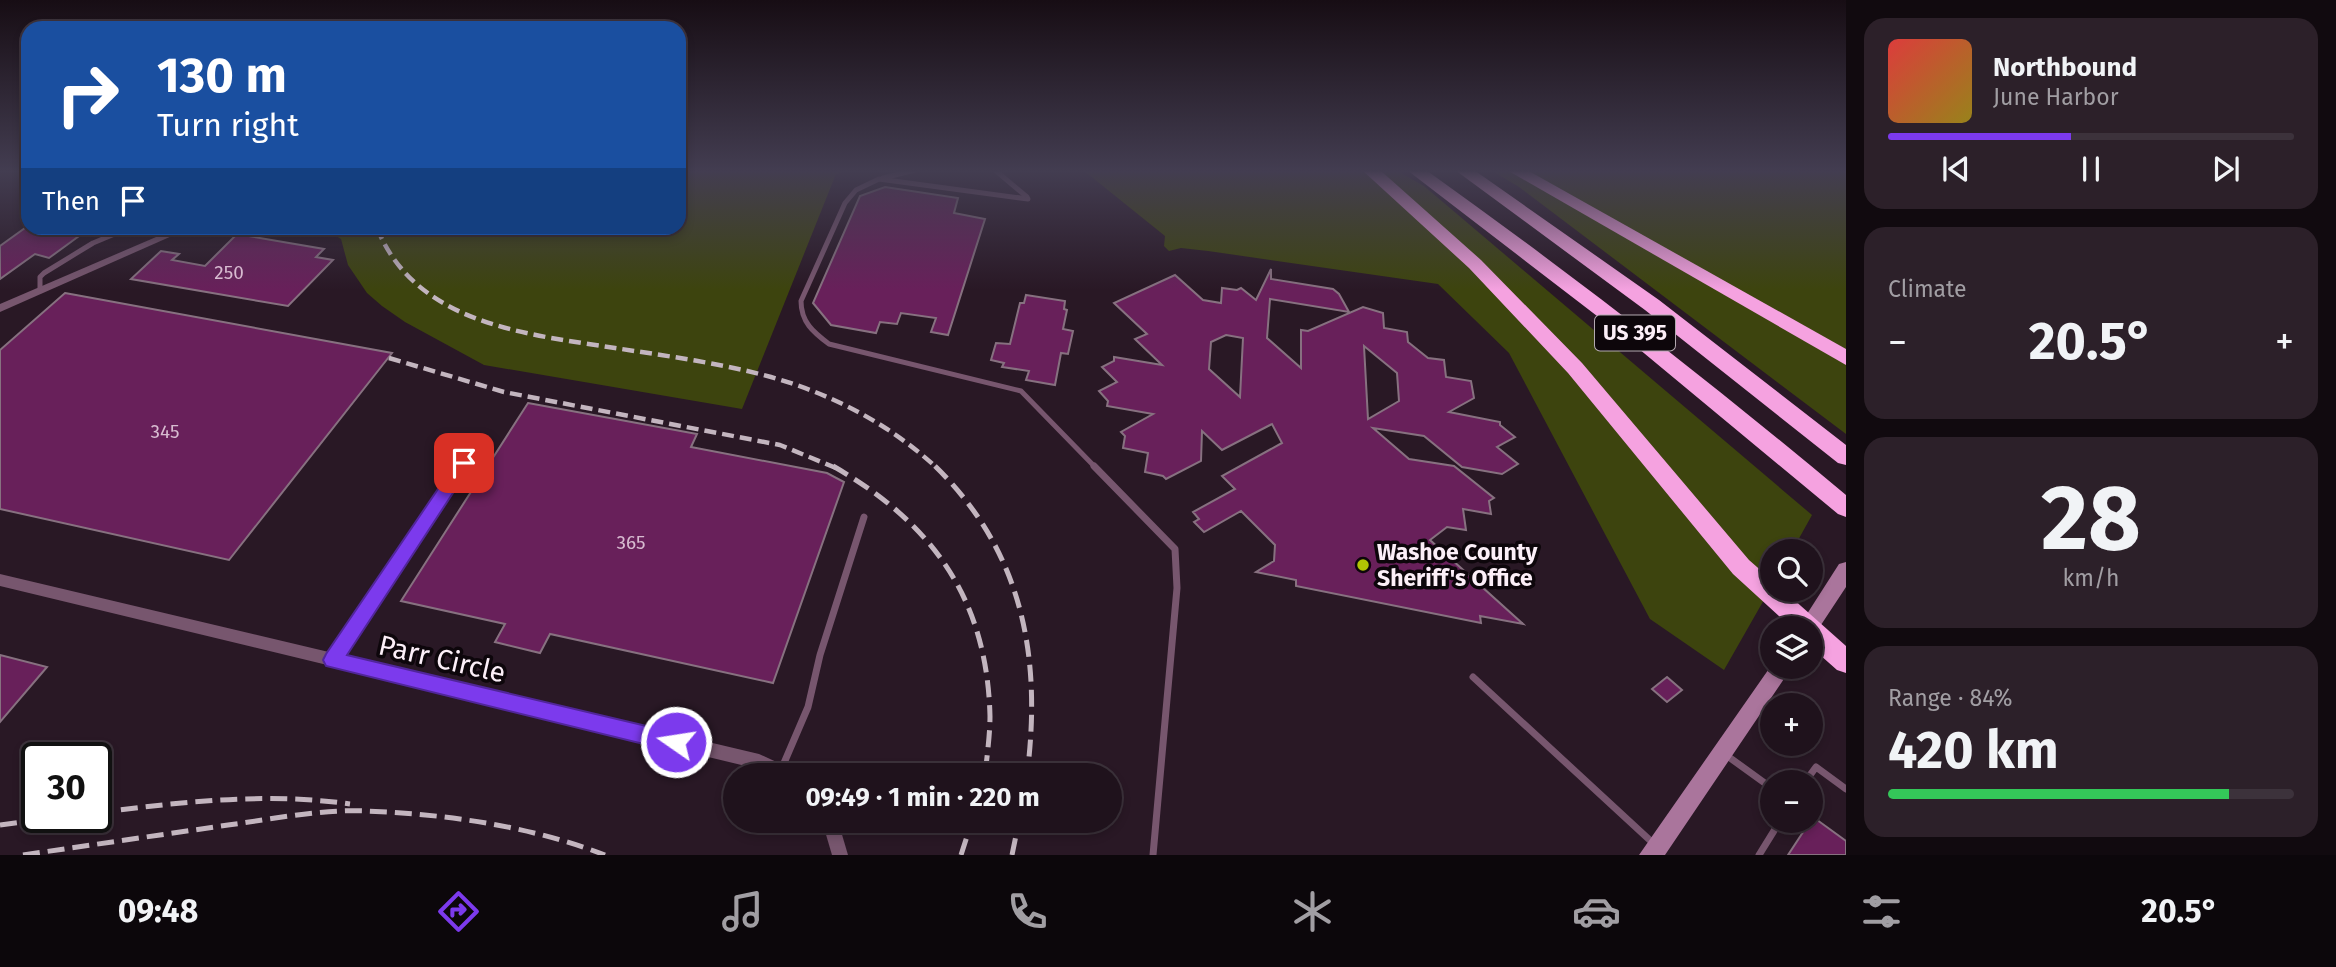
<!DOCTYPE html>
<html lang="en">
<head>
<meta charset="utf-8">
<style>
	body { margin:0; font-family:"Fira Sans",sans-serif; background:#2c2029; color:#f1f3f6; height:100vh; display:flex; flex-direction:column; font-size:26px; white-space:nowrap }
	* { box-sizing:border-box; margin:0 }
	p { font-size:23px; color:#a19ea3 }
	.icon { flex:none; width:38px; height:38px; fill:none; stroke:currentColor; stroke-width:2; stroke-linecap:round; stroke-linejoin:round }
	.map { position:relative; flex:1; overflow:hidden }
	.drawer { display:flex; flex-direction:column; gap:18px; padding:18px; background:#110a0f; width:490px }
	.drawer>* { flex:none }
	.guide { position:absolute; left:21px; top:21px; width:665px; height:214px; border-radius:21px; box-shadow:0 4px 10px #0003,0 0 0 2px #3c323b; background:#1a4fa0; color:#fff; overflow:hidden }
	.buttons { position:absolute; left:1760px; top:539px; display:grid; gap:14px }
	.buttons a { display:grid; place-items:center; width:63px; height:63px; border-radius:50%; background:#1f121c; box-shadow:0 4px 10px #0003,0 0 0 2px #3c323b; font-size:35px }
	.speed { position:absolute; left:21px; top:742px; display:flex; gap:14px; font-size:35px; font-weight:700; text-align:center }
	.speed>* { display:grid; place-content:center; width:91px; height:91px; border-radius:50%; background:#1f121c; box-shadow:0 4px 10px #0003,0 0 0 2px #3c323b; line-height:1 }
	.speed .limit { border:4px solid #111; border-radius:10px; background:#fff; color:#111 }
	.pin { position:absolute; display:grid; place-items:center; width:60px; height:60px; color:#fff; margin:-30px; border-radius:14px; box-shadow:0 4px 10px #0006 }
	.me { position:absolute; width:77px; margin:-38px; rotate:283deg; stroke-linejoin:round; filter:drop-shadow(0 0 5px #0008) }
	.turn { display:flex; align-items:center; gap:24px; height:147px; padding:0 21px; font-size:32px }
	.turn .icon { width:91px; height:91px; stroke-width:2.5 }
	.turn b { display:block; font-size:49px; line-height:60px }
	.then { display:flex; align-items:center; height:66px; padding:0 21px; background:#0003; gap:14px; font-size:26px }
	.big { font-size:52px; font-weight:700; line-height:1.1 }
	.drawer .card { flex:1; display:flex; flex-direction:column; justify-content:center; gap:10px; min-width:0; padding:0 24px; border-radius:21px; background:#2c2029 }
	.drawer .dial { align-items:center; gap:0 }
	.dial b { font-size:91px; line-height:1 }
	.song { display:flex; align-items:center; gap:21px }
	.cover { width:84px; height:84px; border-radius:10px; background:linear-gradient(135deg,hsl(0 70% 55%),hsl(50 70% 35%)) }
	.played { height:7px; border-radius:4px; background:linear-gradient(90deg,#7c3aed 45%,#3c323b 45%) }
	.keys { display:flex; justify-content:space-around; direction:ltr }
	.heat { display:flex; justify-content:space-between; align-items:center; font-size:38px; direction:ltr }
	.charge { height:10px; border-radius:5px; background:linear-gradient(90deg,#34c759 84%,#3c323b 0) }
	.trip { position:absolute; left:723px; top:763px; width:399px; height:70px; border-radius:35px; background:#1f121c; box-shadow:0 4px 10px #0003,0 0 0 2px #3c323b; font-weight:700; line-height:70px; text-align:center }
	.tabs { display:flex; height:112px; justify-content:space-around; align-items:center; background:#0c070b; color:#a19ea3 }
	.tabs .icon { width:49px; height:49px }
	.tabs .current { color:#7c3aed }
	.tabs b { font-size:32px; color:#f1f3f6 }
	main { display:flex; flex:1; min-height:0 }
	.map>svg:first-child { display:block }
</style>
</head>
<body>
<main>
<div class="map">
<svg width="1846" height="855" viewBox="0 0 1846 855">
	<rect width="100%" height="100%" fill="#291825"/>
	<!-- green -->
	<g fill="#3d440e">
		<path d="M679,170H854L836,174L742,409L484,365L405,322L382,306L367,293L348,265L341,239L329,232L307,228H679Z"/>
		<path d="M1083,170H1396L1424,186L1812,515L1792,551H1773V584L1724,670L1650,619L1509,353L1438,284L1208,251L1181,248L1169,251L1164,246L1165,236Z"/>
		<path d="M1491,170H1846V434L1519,187Z"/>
	</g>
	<!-- building -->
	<g fill="#68205a" stroke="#877180" stroke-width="2" fill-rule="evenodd">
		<path d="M885,187L958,198L954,213L985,219L948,335L931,332L936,318L901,313L897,324L880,322L876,333L831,325L813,303L860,196Z"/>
		<path d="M25,228H90L49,258L35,254L0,279V246Z"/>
		<path d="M237,234L324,249L316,257L333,260L288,306L131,279L161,251L179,254L172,260L205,266Z"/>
		<path d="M1271,269V279L1333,289L1339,294L1349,312L1270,299L1267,338L1301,368V330L1308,331L1363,307L1383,313L1384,328L1407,332L1408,342L1428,358L1444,360L1446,377L1471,381L1474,398L1449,412L1500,422V425L1515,437L1497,447L1518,464L1502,474L1462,467L1424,436L1373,428L1409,459L1454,466L1494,498L1489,501L1491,514L1463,509L1466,530L1447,527L1430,540L1523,624L1480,616L1481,623L1296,586V580L1256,572L1274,561L1275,545L1241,511L1204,532L1194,522L1199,519L1193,512L1235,489L1222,476L1282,443L1272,424L1222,450L1202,431L1201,461L1166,479L1163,476L1145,472L1148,453L1123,448L1125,436L1121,432L1153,414L1107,406L1108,401L1099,391L1117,382L1102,367L1114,361V357L1162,365L1135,339L1147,334L1114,303L1175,275L1203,300L1221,303L1222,288L1237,290L1241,288L1256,300ZM1226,335L1243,338L1240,397L1209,369L1211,342ZM1364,346L1397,373L1399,401L1368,419Z"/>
		<path d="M65,293L392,353L229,560L0,509V350Z"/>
		<path d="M1026,295L1065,301L1064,309L1067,310L1063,329L1073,331L1068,354L1061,353L1055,385L1026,380L1029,371L1002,367L1004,363L991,360L996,343L1010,344L1020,303H1024Z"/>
		<path d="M528,403L697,434L691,447L827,473L844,482L773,683L550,634L540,653L495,642L505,624L401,601Z"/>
		<path d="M0,655L47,667L0,722Z"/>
		<path d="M1667,677L1682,690L1667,702L1652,689Z"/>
		<path d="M1813,817L1846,841V855H1788Z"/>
	</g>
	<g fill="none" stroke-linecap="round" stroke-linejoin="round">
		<!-- lane-far1 -->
		<g stroke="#77566e" stroke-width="5">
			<path d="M995,170L1027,197"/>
			<path d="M883,178L915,170"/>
			<path d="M1028,199L879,179L856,190L845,203L801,301C801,322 813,332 829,344L1021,391L1096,468"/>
			<path d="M40,291V277L44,273L93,243L129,228"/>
			<path d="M461,468L476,445"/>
		</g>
		<!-- lane -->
		<g stroke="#77566e" stroke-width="7">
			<path d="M1094,466L1175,549L1177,588L1153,855"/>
			<path d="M334,658L462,466"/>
			<path d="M1473,677L1654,844"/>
			<path d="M1726,755L1773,789"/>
			<path d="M781,770L808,707L820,655L864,517"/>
			<path d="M1805,782L1816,767L1846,789"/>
			<path d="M1759,855L1780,821"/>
		</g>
		<!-- street -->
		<g fill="#77566e" fill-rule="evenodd">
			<path d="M177,228H190L0,312V304Z"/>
			<path d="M0,574L759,754L794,770L796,775H771L758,769L0,586Z"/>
			<path d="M822,821H838L848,855H832Z"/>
		</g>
		<!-- secondary -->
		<g fill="#aa759c" fill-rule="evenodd">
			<path d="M1846,562V587L1815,634L1811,636V628H1798L1839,564Z"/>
			<path d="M1773,663V667H1792L1665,855H1639Z"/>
		</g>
		<!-- highway -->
		<g fill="#f5a2e0" fill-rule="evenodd">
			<path d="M1362,170H1380L1481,260L1582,363L1749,560L1773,581V590H1783L1846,646V673L1837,670L1811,647V628H1792L1733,574L1568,373L1469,268Z"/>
			<path d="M1407,170H1426C1570,273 1710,381 1846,495V517L1838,514L1627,339Z"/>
			<path d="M1455,170H1474L1659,300L1846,445V465L1838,463L1645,310Z"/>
			<path d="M1507,170H1527L1846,349V365Z"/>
		</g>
		<!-- rail-far1 -->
		<g stroke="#c3b5bf" stroke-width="4.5" stroke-dasharray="12 6" stroke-linecap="butt">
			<path d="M377,228C416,324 525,334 615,348C667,356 720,363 771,377C834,395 889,424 937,468"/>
			<path d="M389,358L504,392L780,445L836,468"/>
		</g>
		<!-- rail -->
		<g stroke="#c3b5bf" stroke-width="5" stroke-dasharray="17 8" stroke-linecap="butt">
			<path d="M833,466C932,523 987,598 990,716C990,735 987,756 985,775"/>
			<path d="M935,466C1023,552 1042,657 1027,775"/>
			<path d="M96,813C181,802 264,792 350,804"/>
			<path d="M0,825L61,817"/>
			<path d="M23,855C91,845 160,835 228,825C273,819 320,809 366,811C446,814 530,826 605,855"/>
			<path d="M961,855L972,821"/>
			<path d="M1012,855L1019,821"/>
		</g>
	</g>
	<!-- sky -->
	<linearGradient id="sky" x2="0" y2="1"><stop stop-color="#170d14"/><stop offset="0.59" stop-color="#433d51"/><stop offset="1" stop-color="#433d51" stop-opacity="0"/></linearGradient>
	<rect width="1846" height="290" fill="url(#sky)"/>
	<!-- route -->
	<path fill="#7c3aed" stroke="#51269a" stroke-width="2" d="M464,456L470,458L473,463L470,467L347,655L676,733L683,736L686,742L683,749L676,752L326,666L323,660L326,654L459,458Z"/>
	<!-- markers -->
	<circle fill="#b0c503" stroke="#0d060b" stroke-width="2.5" cx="1363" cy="565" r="7"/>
	<g text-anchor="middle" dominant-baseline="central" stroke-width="7" stroke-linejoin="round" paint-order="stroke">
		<!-- number labels -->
		<g font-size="19" fill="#d7bbd0">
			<text x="229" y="272">250</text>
			<text x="165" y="431">345</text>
			<text x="631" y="542">365</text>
		</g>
		<!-- shield labels -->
		<rect fill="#0d060b" stroke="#b4a9b1" stroke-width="2" x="1595" y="315.5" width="80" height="35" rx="5"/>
		<g font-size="21" font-weight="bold" fill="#fceff8">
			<text x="1635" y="333">US 395</text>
		</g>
		<!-- poi labels -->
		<g font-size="23" font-weight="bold" fill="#fceff8" stroke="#0d060b" text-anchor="start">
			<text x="1377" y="552">Washoe County<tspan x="1377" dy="26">Sheriff's Office</tspan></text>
		</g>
		<!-- near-street labels -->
		<g font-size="28" fill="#fceff8" stroke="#0d060b">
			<text transform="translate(442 659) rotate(13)">Parr Circle</text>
		</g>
	</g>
</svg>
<div class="buttons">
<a><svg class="icon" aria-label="search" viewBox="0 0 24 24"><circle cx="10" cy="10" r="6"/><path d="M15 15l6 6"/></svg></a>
<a><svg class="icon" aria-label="layers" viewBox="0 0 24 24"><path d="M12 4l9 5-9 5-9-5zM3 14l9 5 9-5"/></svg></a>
<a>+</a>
<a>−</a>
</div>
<div class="speed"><div class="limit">30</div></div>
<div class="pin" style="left:464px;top:463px;background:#d93025"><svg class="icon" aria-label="arrive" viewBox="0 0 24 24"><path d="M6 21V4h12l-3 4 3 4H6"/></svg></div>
<svg class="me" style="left:676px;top:742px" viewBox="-20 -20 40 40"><circle r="17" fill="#7c3aed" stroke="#fff" stroke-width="3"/><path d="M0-11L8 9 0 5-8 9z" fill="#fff"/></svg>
<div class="trip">09:49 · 1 min · 220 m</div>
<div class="guide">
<div class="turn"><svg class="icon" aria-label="right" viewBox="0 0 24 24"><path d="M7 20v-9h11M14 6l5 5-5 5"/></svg><div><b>130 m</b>Turn right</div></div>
<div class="then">Then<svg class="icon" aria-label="arrive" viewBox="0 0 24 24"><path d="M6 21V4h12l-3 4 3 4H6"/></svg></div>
</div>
</div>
<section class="drawer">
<div class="card">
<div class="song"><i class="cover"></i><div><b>Northbound</b><p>June Harbor</p></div></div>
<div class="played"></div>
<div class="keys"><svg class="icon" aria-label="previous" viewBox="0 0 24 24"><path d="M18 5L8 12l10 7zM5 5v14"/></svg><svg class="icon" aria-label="pause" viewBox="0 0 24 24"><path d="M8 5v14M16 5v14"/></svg><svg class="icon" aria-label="next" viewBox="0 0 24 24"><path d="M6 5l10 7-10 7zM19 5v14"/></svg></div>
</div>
<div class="card"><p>Climate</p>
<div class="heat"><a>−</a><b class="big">20.5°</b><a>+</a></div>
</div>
<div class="card dial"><b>28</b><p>km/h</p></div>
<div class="card"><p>Range · 84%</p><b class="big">420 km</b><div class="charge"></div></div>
</section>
</main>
<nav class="tabs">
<b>09:48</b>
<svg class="icon current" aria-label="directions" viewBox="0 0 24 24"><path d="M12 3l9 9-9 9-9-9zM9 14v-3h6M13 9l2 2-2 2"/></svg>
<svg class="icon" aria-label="music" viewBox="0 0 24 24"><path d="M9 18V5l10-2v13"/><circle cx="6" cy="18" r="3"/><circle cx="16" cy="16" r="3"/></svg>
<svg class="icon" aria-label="phone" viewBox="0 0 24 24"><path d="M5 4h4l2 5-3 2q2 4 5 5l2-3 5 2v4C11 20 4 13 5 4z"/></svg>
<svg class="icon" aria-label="climate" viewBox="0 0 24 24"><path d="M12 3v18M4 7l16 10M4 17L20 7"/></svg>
<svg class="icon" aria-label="car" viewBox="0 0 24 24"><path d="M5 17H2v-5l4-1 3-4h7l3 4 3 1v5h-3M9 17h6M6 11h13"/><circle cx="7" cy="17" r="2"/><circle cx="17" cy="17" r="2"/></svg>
<svg class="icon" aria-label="filters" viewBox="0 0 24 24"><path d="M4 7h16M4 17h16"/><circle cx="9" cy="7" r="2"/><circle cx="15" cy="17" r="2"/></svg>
<b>20.5°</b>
</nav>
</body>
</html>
